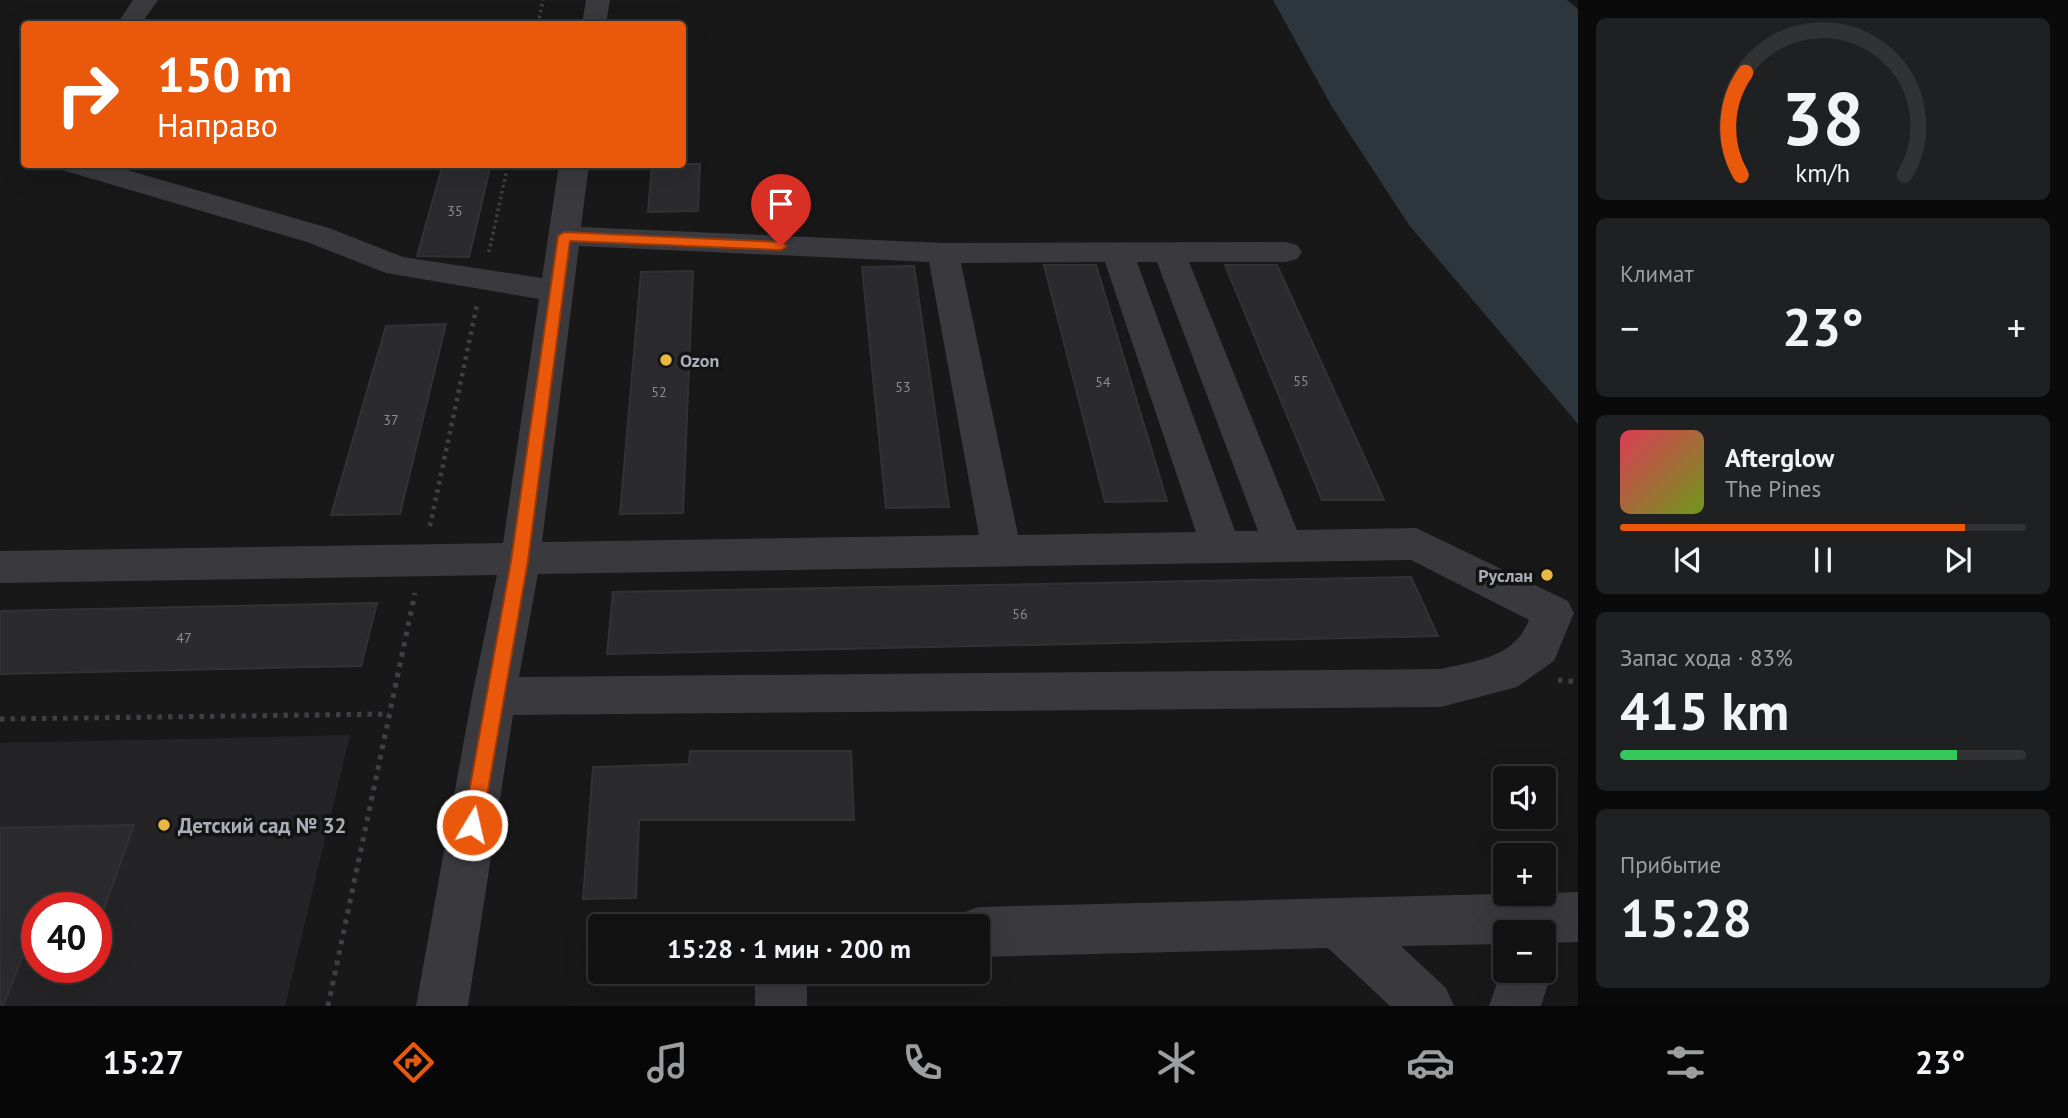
<!DOCTYPE html>
<html lang="ru">
<head>
<meta charset="utf-8">
<style>
	body { margin:0; font-family:"PT Sans",sans-serif; background:#1f2021; color:#f1f3f6; height:100vh; display:flex; flex-direction:column; font-size:26px; white-space:nowrap }
	* { box-sizing:border-box; margin:0 }
	p { font-size:23px; color:#9c9ea0 }
	.icon { flex:none; width:38px; height:38px; fill:none; stroke:currentColor; stroke-width:2; stroke-linecap:round; stroke-linejoin:round }
	.map { position:relative; flex:1; overflow:hidden }
	.sheet { display:flex; flex-direction:column; gap:18px; padding:18px; background:#0a0a0a; width:490px }
	.sheet>* { flex:none }
	.hud { position:absolute; left:21px; top:21px; width:665px; height:147px; border-radius:7px; box-shadow:0 7px 28px #0002,0 0 0 2px #313233; background:#ea580c; color:#fff; overflow:hidden }
	.controls { position:absolute; left:1493px; top:766px; display:grid; gap:14px }
	.controls a { display:grid; place-items:center; width:63px; height:63px; border-radius:7px; background:#121213; box-shadow:0 7px 28px #0002,0 0 0 2px #313233; font-size:35px }
	.speed { position:absolute; left:21px; top:892px; display:flex; gap:14px; font-size:35px; font-weight:700; text-align:center }
	.speed>* { display:grid; place-content:center; width:91px; height:91px; border-radius:50%; background:#121213; box-shadow:0 7px 28px #0002,0 0 0 2px #313233; line-height:1 }
	.speed .limit { border:10px solid #d22; background:#fff; color:#111 }
	.pin { position:absolute; display:grid; place-items:center; width:60px; height:60px; color:#fff; margin:-72px -30px; border-radius:50% 50% 50% 0; rotate:-45deg; box-shadow:0 0 7px #0007 }
	.pin .icon { rotate:45deg }
	.me { position:absolute; width:77px; margin:-38px; rotate:9deg; stroke-linejoin:round; filter:drop-shadow(0 0 5px #0008) }
	.turn { display:flex; align-items:center; gap:24px; height:147px; padding:0 21px; font-size:32px }
	.turn .icon { width:91px; height:91px; stroke-width:2.5 }
	.turn b { display:block; font-size:49px; line-height:60px }
	.big { font-size:52px; font-weight:700; line-height:1.1 }
	.sheet .card { flex:1; display:flex; flex-direction:column; justify-content:center; gap:10px; min-width:0; padding:0 24px; border-radius:10px; background:#1f2021 }
	.sheet .dial { align-items:center; gap:0 }
	.dial svg { height:182px; overflow:visible; fill:none; stroke:#313233; stroke-width:7; stroke-linecap:round; text-anchor:middle }
	.dial text { fill:#f1f3f6; stroke:none }
	.song { display:flex; align-items:center; gap:21px }
	.cover { width:84px; height:84px; border-radius:10px; background:linear-gradient(135deg,hsl(350 70% 55%),hsl(80 70% 35%)) }
	.played { height:7px; border-radius:4px; background:linear-gradient(90deg,#ea580c 85%,#313233 85%) }
	.keys { display:flex; justify-content:space-around; direction:ltr }
	.heat { display:flex; justify-content:space-between; align-items:center; font-size:38px; direction:ltr }
	.charge { height:10px; border-radius:5px; background:linear-gradient(90deg,#34c759 83%,#313233 0) }
	.trip { position:absolute; left:588px; top:914px; width:402px; height:70px; border-radius:7px; background:#121213; box-shadow:0 7px 28px #0002,0 0 0 2px #313233; font-weight:700; line-height:70px; text-align:center }
	.tab-bar { display:flex; height:112px; justify-content:space-around; align-items:center; background:#070708; color:#9c9ea0 }
	.tab-bar .icon { width:49px; height:49px }
	.tab-bar .on { color:#ea580c }
	.tab-bar b { font-size:32px; color:#f1f3f6 }
	main { display:flex; flex:1; min-height:0 }
	.map>svg:first-child { display:block }
</style>
</head>
<body>
<main>
<div class="map">
<svg width="1578" height="1006" viewBox="0 0 1578 1006">
	<rect width="100%" height="100%" fill="#181819"/>
	<!-- built -->
	<path fill="#242426" fill-rule="evenodd" d="M350,735L285,1006H0V743ZM37,908H96V968H37Z"/>
	<!-- water -->
	<path fill="#2e363d" d="M1273,0H1567L1578,9V424L1409,225L1332,107Z"/>
	<!-- building -->
	<g fill="#2b2b2d" stroke="#323235" stroke-width="2">
		<path d="M443,164H491L469,257L417,256Z"/>
		<path d="M652,164H700L698,211L648,212Z"/>
		<path d="M1044,265H1096L1167,501L1105,502Z"/>
		<path d="M1225,265H1277L1384,500H1322Z"/>
		<path d="M914,266L949,507L886,508L862,267Z"/>
		<path d="M693,271L683,513L620,514L641,272Z"/>
		<path d="M446,324L400,514L331,515L386,326Z"/>
		<path d="M1411,577L1438,636L607,654L613,592Z"/>
		<path d="M377,603L361,666L0,674V611Z"/>
		<path d="M690,751H851L854,820H639L636,898L583,899L593,767L689,764Z"/>
		<path d="M134,825L104,908H37V919L3,1006H0V828Z"/>
	</g>
	<g fill="none" stroke-linecap="round" stroke-linejoin="round">
		<!-- path-far2 -->
		<g stroke="#3f4045" stroke-width="3.5" stroke-dasharray="2.5 3.5" stroke-linecap="butt">
			<path d="M538,24L543,0"/>
			<path d="M489,252L508,164"/>
		</g>
		<!-- path-far1 -->
		<path stroke="#3f4045" stroke-width="4.5" stroke-dasharray="3.5 5" stroke-linecap="butt" d="M430,526L477,305"/>
		<!-- path -->
		<g stroke="#3f4045" stroke-width="5" stroke-dasharray="4.5 6" stroke-linecap="butt">
			<path d="M1558,680L1578,682"/>
			<path d="M0,719L389,714"/>
			<path d="M328,1006L415,593"/>
		</g>
		<!-- minor -->
		<g fill="#39393e" fill-rule="evenodd">
			<path d="M133,0H158L141,24H117Z"/>
			<path d="M586,0H610L606,24H582Z"/>
			<path d="M58,164H106L329,228L403,257L542,278L559,164H589L581,227L943,243L1286,242L1297,245L1302,252L1297,259L1286,262H1189L1297,530L1416,528L1568,601L1574,613L1554,661L1517,687L1441,707L513,715L468,1006H416L472,696L497,575L0,583V551L503,543L539,299L386,273L307,242L62,170ZM579,246L929,262L979,535L542,542ZM1105,262L1196,532L1018,535L961,263ZM1137,262H1157L1258,531H1235ZM1411,560L1529,620C1514,658 1476,661 1441,669L519,677L538,574Z"/>
			<path d="M1578,892V942L1544,943V933H1505V944L1401,946L1446,988L1454,1006H1390L1328,948L978,957V926H955L960,914L978,907Z"/>
			<path d="M1544,953L1552,971L1541,1006H1489L1505,960V971H1544Z"/>
			<rect x="755" y="971" width="52" height="35"/>
		</g>
	</g>
	<!-- route -->
	<path fill="#ea580c" stroke="#983908" stroke-width="2" d="M564,232L781,242L787,246L781,250L570,241L528,561L482,825L479,832L472,834L465,832L463,825L511,561L558,236Z"/>
	<!-- markers -->
	<g fill="#e7b842" stroke="#131314" stroke-width="2.5">
		<circle cx="666" cy="360" r="7"/>
		<circle cx="1547" cy="575" r="7"/>
		<circle cx="164" cy="825" r="7"/>
	</g>
	<g text-anchor="middle" dominant-baseline="central" stroke-width="7" stroke-linejoin="round" paint-order="stroke">
		<!-- number labels -->
		<g font-size="14" fill="#8a8c94">
			<text x="455" y="211">35</text>
			<text x="1301" y="381">55</text>
			<text x="1103" y="382">54</text>
			<text x="903" y="387">53</text>
			<text x="659" y="392">52</text>
			<text x="391" y="420">37</text>
			<text x="1020" y="614">56</text>
			<text x="184" y="638">47</text>
		</g>
		<!-- poi labels -->
		<g font-size="18" font-weight="bold" fill="#abaeb8" stroke="#131314" text-anchor="start">
			<text x="680" y="360">Ozon</text>
			<text x="1533" y="575" text-anchor="end">Руслан</text>
		</g>
		<!-- near-poi labels -->
		<g font-size="21" font-weight="bold" fill="#abaeb8" stroke="#131314" text-anchor="start">
			<text x="178" y="825">Детский сад № 32</text>
		</g>
	</g>
</svg>
<div class="controls">
<a><svg class="icon" aria-label="sound" viewBox="0 0 24 24"><path d="M4 9h4l5-4v14l-5-4H4zM17 9q2 3 0 6"/></svg></a>
<a>+</a>
<a>−</a>
</div>
<div class="speed"><div class="limit">40</div></div>
<div class="pin" style="left:781px;top:246px;background:#d93025"><svg class="icon" aria-label="arrive" viewBox="0 0 24 24"><path d="M6 21V4h12l-3 4 3 4H6"/></svg></div>
<svg class="me" style="left:472px;top:825px" viewBox="-20 -20 40 40"><circle r="17" fill="#ea580c" stroke="#fff" stroke-width="3"/><path d="M0-11L8 9 0 5-8 9z" fill="#fff"/></svg>
<div class="trip">15:28 · 1 мин · 200 m</div>
<div class="hud">
<div class="turn"><svg class="icon" aria-label="right" viewBox="0 0 24 24"><path d="M7 20v-9h11M14 6l5 5-5 5"/></svg><div><b>150 m</b>Направо</div></div>
</div>
</div>
<section class="sheet">
<div class="card dial"><svg viewBox="0 0 100 80">
<path d="M14 69A42 42 0 1 1 86 69"/>
<path d="M14 69A42 42 0 0 1 16 24" stroke="#ea580c"/>
<text x="50" y="56" font-size="32" font-weight="700">38</text>
<text x="50" y="72" font-size="11">km/h</text>
</svg></div>
<div class="card"><p>Климат</p>
<div class="heat"><a>−</a><b class="big">23°</b><a>+</a></div>
</div>
<div class="card">
<div class="song"><i class="cover"></i><div><b>Afterglow</b><p>The Pines</p></div></div>
<div class="played"></div>
<div class="keys"><svg class="icon" aria-label="previous" viewBox="0 0 24 24"><path d="M18 5L8 12l10 7zM5 5v14"/></svg><svg class="icon" aria-label="pause" viewBox="0 0 24 24"><path d="M8 5v14M16 5v14"/></svg><svg class="icon" aria-label="next" viewBox="0 0 24 24"><path d="M6 5l10 7-10 7zM19 5v14"/></svg></div>
</div>
<div class="card"><p>Запас хода · 83%</p><b class="big">415 km</b><div class="charge"></div></div>
<div class="card"><p>Прибытие</p><b class="big">15:28</b></div>
</section>
</main>
<nav class="tab-bar">
<b>15:27</b>
<svg class="icon on" aria-label="directions" viewBox="0 0 24 24"><path d="M12 3l9 9-9 9-9-9zM9 14v-3h6M13 9l2 2-2 2"/></svg>
<svg class="icon" aria-label="music" viewBox="0 0 24 24"><path d="M9 18V5l10-2v13"/><circle cx="6" cy="18" r="3"/><circle cx="16" cy="16" r="3"/></svg>
<svg class="icon" aria-label="phone" viewBox="0 0 24 24"><path d="M5 4h4l2 5-3 2q2 4 5 5l2-3 5 2v4C11 20 4 13 5 4z"/></svg>
<svg class="icon" aria-label="climate" viewBox="0 0 24 24"><path d="M12 3v18M4 7l16 10M4 17L20 7"/></svg>
<svg class="icon" aria-label="car" viewBox="0 0 24 24"><path d="M5 17H2v-5l4-1 3-4h7l3 4 3 1v5h-3M9 17h6M6 11h13"/><circle cx="7" cy="17" r="2"/><circle cx="17" cy="17" r="2"/></svg>
<svg class="icon" aria-label="filters" viewBox="0 0 24 24"><path d="M4 7h16M4 17h16"/><circle cx="9" cy="7" r="2"/><circle cx="15" cy="17" r="2"/></svg>
<b>23°</b>
</nav>
</body>
</html>
